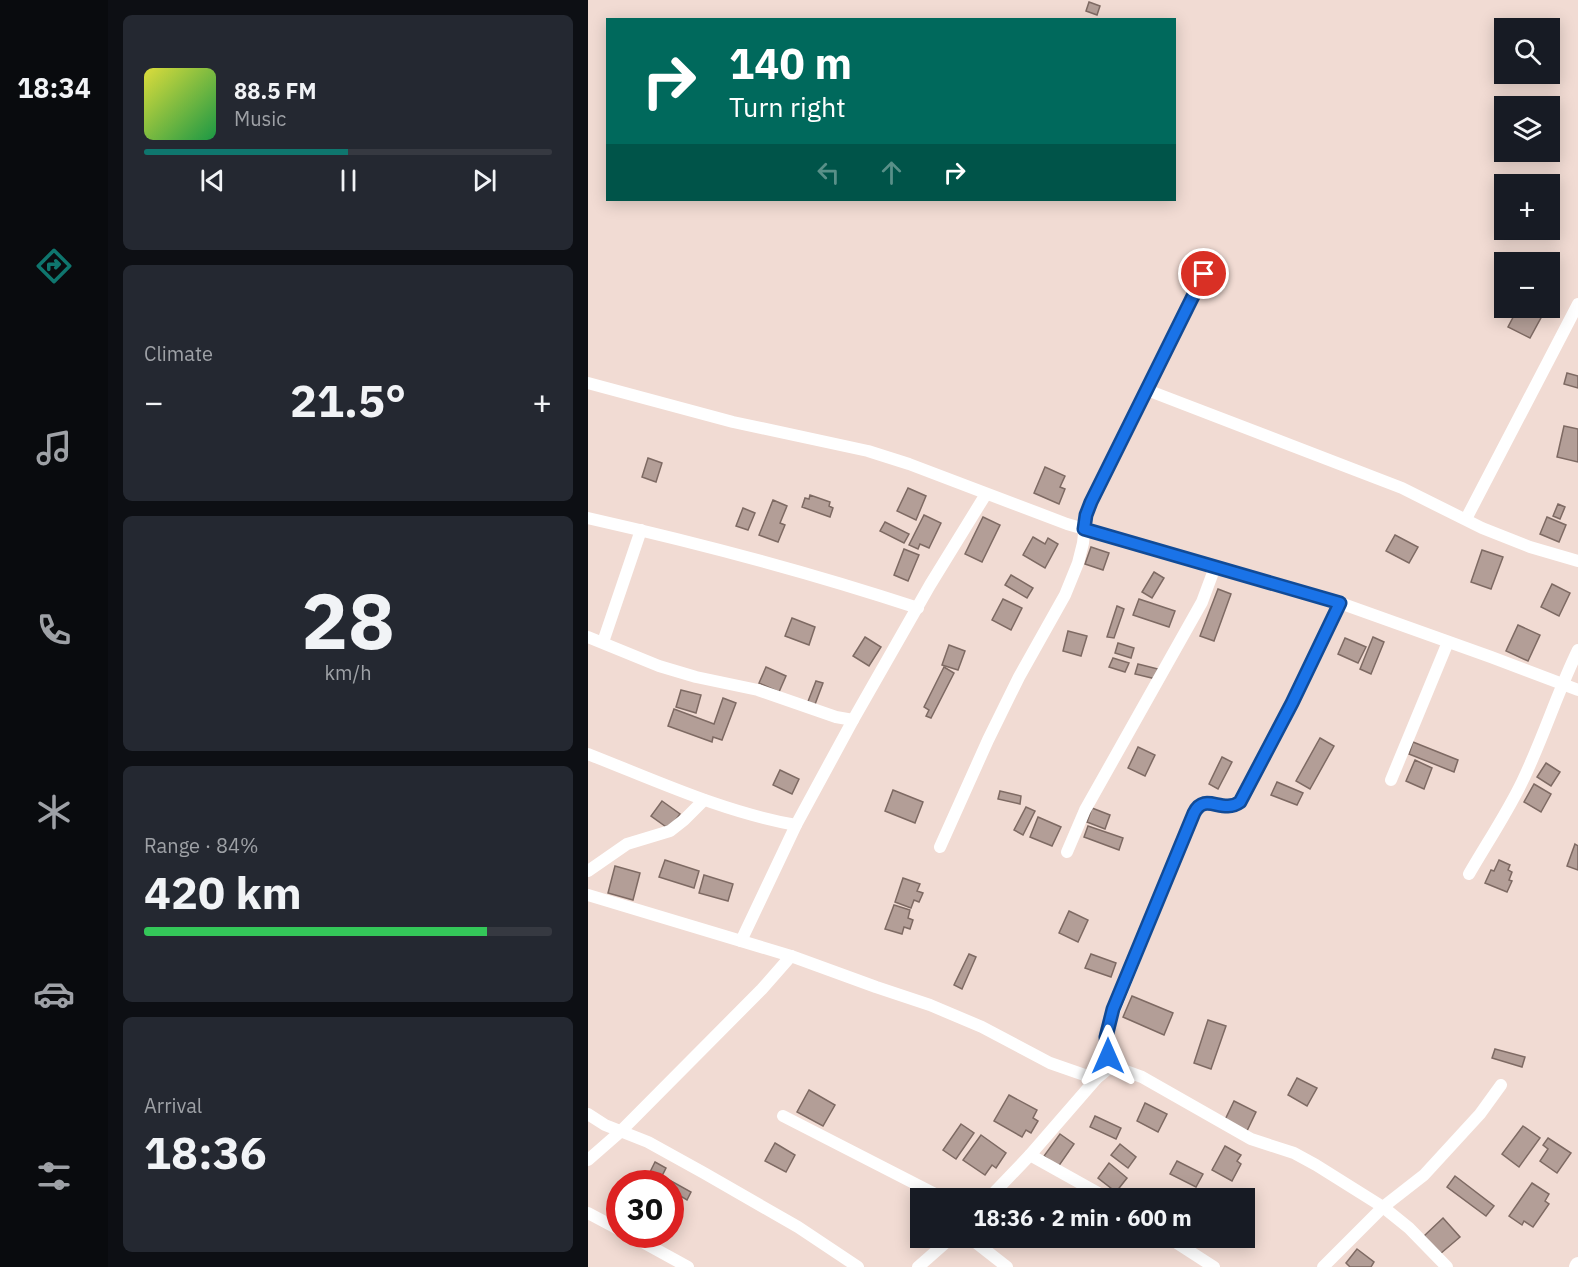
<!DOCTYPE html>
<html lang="en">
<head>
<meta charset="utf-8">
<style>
	body { margin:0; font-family:"IBM Plex Sans",sans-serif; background:#242831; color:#f1f3f6; height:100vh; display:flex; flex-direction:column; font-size:22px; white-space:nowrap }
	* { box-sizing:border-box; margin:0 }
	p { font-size:20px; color:#9ea1a6 }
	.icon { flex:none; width:33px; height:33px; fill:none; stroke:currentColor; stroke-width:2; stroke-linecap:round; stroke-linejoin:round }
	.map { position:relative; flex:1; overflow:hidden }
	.sheet { display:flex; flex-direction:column; gap:15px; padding:15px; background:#0d0f14; width:480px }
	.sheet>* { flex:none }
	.banner { position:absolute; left:18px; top:18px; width:570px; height:183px; border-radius:0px; box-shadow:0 3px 15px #0003; background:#00695c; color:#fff; overflow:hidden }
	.tools { position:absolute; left:906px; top:18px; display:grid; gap:12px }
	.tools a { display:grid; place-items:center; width:66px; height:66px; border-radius:0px; background:#171b24; box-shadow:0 3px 15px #0003; font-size:30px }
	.speed { position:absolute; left:18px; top:1170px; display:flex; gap:12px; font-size:30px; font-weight:700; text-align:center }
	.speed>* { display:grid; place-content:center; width:78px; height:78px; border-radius:50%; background:#171b24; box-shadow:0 3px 15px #0003; line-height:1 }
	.speed .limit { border:9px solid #d22; background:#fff; color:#111 }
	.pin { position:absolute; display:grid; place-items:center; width:51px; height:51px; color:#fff; margin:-26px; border:3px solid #fff; border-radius:50%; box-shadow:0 2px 6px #0007 }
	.me { position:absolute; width:66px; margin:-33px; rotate:0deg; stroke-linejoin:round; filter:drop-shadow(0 0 4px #0008) }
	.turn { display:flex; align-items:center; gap:21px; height:126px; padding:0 24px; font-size:27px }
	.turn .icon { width:78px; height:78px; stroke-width:2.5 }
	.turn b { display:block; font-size:42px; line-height:51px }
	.lanes { display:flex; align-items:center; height:57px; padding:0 24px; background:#0003; justify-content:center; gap:30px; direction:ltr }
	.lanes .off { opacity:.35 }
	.big { font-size:45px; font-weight:800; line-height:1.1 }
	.sheet .card { flex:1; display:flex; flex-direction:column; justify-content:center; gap:9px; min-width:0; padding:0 21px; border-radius:9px; background:#242831 }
	.sheet .dial { align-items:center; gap:0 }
	.dial b { font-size:78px; line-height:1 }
	.song { display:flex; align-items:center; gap:18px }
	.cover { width:72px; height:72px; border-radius:9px; background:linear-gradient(135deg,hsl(60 70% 55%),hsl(140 70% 35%)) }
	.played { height:6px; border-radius:3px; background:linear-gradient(90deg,#0f766e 50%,#363941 50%) }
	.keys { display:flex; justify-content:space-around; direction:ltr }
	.heat { display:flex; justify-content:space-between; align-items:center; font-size:33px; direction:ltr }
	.charge { height:9px; border-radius:4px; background:linear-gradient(90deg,#34c759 84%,#363941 0) }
	.trip { position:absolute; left:322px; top:1188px; width:345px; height:60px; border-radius:0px; background:#171b24; box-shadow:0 3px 15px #0003; font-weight:800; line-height:60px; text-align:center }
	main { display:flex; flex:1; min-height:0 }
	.tabs { display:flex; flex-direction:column; width:108px; justify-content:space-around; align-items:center; background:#090b0e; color:#9ea1a6 }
	.tabs .icon { width:42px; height:42px }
	.tabs .current { color:#0f766e }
	.tabs b { font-size:27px; color:#f1f3f6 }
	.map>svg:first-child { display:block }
</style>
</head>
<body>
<main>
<nav class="tabs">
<b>18:34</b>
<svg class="icon current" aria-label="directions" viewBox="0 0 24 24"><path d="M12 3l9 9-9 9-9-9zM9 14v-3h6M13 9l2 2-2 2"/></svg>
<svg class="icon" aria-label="music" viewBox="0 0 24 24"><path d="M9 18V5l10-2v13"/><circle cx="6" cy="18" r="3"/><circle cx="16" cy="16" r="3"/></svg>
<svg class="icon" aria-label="phone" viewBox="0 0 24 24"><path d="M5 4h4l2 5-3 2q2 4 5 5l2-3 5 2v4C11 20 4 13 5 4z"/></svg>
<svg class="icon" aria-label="climate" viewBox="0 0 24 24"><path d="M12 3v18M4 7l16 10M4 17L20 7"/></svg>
<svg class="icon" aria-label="car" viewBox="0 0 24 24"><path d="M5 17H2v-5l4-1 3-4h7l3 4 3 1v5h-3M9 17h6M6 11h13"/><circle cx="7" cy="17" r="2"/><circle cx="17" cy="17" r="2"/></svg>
<svg class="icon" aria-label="filters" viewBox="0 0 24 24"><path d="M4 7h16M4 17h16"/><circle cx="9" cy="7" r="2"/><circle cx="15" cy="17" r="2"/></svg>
</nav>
<section class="sheet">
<div class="card">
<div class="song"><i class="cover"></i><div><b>88.5 FM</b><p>Music</p></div></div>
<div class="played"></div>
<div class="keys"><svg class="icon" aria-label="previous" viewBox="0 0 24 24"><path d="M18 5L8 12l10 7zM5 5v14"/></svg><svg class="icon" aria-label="pause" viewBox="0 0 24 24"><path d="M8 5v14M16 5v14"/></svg><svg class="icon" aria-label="next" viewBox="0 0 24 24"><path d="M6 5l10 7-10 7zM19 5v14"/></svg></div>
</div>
<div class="card"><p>Climate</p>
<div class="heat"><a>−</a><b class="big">21.5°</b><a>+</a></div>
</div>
<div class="card dial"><b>28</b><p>km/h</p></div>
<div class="card"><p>Range · 84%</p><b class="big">420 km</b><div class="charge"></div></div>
<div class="card"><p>Arrival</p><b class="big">18:36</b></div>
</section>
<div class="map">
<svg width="990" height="1267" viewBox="0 0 990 1267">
	<rect width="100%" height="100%" fill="#f1dbd3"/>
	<!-- building -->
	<g fill="#b39e97" stroke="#7e6a63" stroke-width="1.5">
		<path d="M501,2L512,6L509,15L498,11Z"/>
		<path d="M930,308H942L955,314L942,338L920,327Z"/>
		<path d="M979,373L990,376V388L976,384Z"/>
		<path d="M976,426L990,429V462L969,457Z"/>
		<path d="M60,458L74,463L68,482L54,477Z"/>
		<path d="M457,467L477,476L472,487L477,489L471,504L446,493Z"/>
		<path d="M320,488L338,496L328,520L309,511Z"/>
		<path d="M222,495L242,502L241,506L245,508L242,517L214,507L217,498L221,499Z"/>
		<path d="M185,500L199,506L192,523L197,525L190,542L171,535Z"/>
		<path d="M970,504L977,507L972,519L965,516Z"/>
		<path d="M155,508L167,513L160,530L148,526Z"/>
		<path d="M336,515L353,523L341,548L332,544L330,549L321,545Z"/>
		<path d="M395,517L412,525L394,562L377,554Z"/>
		<path d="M959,517L978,525L971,542L952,534Z"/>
		<path d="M297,522L321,534L316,543L292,531Z"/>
		<path d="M807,535L830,547L821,563L798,551Z"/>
		<path d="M445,537L457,544L460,538L470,544L457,568L435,555Z"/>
		<path d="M503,547L521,553L515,570L497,564Z"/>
		<path d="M316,549L331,555L320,581L306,575Z"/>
		<path d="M894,550L915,557L903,589L883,582Z"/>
		<path d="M566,572L576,578L564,598L554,592Z"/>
		<path d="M423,575L445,588L439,598L417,585Z"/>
		<path d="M964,584L982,593L971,616L953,607Z"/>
		<path d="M630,589L643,594L626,641L612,636Z"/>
		<path d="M415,599L434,608L423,630L404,620Z"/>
		<path d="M551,599L587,611L581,627L545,615Z"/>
		<path d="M529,606L536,609L526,638L519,637Z"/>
		<path d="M204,618L227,627L221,645L197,636Z"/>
		<path d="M930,625L952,635L940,661L918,651Z"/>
		<path d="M480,631L499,636L493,656L475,651Z"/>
		<path d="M277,637L293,647L281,666L265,656Z"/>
		<path d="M785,637L796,642L783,674L772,669Z"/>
		<path d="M757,638L778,647L770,663L750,654Z"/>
		<path d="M530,643L546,648L543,658L527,653Z"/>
		<path d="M361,645L377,651L370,670L354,665Z"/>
		<path d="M525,658L541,663L537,672L521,667Z"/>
		<path d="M550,664L570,669L568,679L547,674Z"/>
		<path d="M178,667L198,676L191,692L171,683Z"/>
		<path d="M356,667L366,673L343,718L338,716L341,710L336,707Z"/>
		<path d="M228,681L235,683L226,707L219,704Z"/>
		<path d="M93,690L113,695L108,713L88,707Z"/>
		<path d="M135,698L148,703L134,740L125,737L124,742L80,726L86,709L126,724Z"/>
		<path d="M732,738L746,746L722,789L708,781Z"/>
		<path d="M825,742L870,760L866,772L821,754Z"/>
		<path d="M550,747L567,755L557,776L540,768Z"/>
		<path d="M634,757L644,762L630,789L621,784Z"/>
		<path d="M827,760L844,768L836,789L818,781Z"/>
		<path d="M958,763L972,772L963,786L949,777Z"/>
		<path d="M192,770L211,779L204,794L185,785Z"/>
		<path d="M689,782L715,793L709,805L683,795Z"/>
		<path d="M946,784L963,794L953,812L936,802Z"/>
		<path d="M305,790L335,802L327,823L297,811Z"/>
		<path d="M412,791L433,796L432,804L410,799Z"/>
		<path d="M74,801L92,814L81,829L63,816Z"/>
		<path d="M438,807L447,811L435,835L426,830Z"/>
		<path d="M504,808L522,815L517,829L499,822Z"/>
		<path d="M450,817L473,827L464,846L442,837Z"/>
		<path d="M500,826L535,838L531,850L496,837Z"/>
		<path d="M987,844L990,846V870L979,866Z"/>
		<path d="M77,860L111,871L106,888L71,877Z"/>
		<path d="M911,860L922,865L920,870L924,872L921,880L924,881L919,892L897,883L903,870L906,871Z"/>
		<path d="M27,866L52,873L45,900L20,893Z"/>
		<path d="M116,875L145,884L140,901L111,893Z"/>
		<path d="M315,878L332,884L329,891L335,893L331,902L326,900L323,908L307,902Z"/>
		<path d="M306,905L322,910L320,918L325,920L322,929L316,927L314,934L297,929Z"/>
		<path d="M481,911L500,920L490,942L471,933Z"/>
		<path d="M381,954L388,957L374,989L366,985Z"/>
		<path d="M503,954L528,963L523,977L497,968Z"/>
		<path d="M544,996L585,1013L576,1035L535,1017Z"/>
		<path d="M620,1020L638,1026L623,1069L606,1063Z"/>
		<path d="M907,1049L937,1057L934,1067L904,1058Z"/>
		<path d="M709,1078L729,1088L719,1106L700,1095Z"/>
		<path d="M221,1090L247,1105L235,1126L209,1112Z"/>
		<path d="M421,1095L449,1110L445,1118L450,1121L443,1133L438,1130L434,1137L406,1121Z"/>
		<path d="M646,1101L668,1112L658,1133L636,1122Z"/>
		<path d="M557,1103L579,1114L570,1132L549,1121Z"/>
		<path d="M507,1116L533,1128L528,1139L502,1127Z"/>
		<path d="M373,1124L386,1133L368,1159L355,1150Z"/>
		<path d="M935,1126L952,1138L931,1167L914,1154Z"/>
		<path d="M472,1134L486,1144L470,1167L456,1156Z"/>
		<path d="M393,1135L418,1153L408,1168L404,1165L397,1175L375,1160Z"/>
		<path d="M960,1138L983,1153L969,1173L952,1161L960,1149L955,1145Z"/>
		<path d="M187,1143L207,1155L198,1172L177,1161Z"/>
		<path d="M532,1144L548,1157L540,1168L523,1155Z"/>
		<path d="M637,1146L653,1155L649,1161L653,1164L644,1181L624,1170Z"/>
		<path d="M589,1161L615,1174L608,1187L582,1174Z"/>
		<path d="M67,1162L78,1168L74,1176L103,1192L99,1200L91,1195L83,1211L82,1184H64L69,1175L62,1172Z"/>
		<path d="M521,1163L539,1178L528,1192L510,1178Z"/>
		<path d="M867,1176L906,1206L898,1216L859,1187Z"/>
		<path d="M944,1183L961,1194L957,1201L961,1204L945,1227L936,1221L934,1225L921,1216Z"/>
		<path d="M855,1218L872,1237L852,1254L836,1236Z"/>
		<path d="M769,1249L786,1262L783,1267H762L758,1263Z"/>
	</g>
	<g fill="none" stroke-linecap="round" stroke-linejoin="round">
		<!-- street -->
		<g stroke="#fff" stroke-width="12">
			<path d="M0,383L145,422L280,451L321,464L479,524L752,603L903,657L990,690"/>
			<path d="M559,390L814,488L894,528L942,547L990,561"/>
			<path d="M0,518C111,543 221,572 330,608"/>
			<path d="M878,519L990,304"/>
			<path d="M0,637L71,666L108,677L170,690L248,717L265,720"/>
			<path d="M15,642L53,530"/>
			<path d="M0,754C69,781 135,812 208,825"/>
			<path d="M803,780L860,642"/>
			<path d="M352,847L400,740L431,677L477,595L490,563L495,543L498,515L503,502L616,274"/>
			<path d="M479,852L497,810L614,602L627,567"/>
			<path d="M0,871L39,844L82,831L96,820L116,800"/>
			<path d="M881,874C899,843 919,813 934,782C955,739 969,693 990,650"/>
			<path d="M0,895L203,956L288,987L342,1005L394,1027L462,1063L508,1079"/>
			<path d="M153,941L208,825L265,720L342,585L398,494"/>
			<path d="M526,1069C519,1054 517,1041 521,1024L606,813C617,791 634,815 652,802L704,703L752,603"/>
			<path d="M0,1114L17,1125L60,1142L116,1173L210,1227L270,1267"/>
			<path d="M195,1116L355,1198"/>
			<path d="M442,1155L519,1198"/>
			<path d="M0,1160L32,1132L174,989L203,956"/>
			<path d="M401,1198L442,1155L508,1079L520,1069H532L554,1077L663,1139L706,1153L728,1165L795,1207L821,1228L859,1267"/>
			<path d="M0,1213L32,1230"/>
			<path d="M40,1234L100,1267"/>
			<path d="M382,1238L419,1267"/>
			<path d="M581,1238L626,1267"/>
			<path d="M330,1267L363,1238"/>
			<path d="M735,1267L795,1207L836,1175L892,1114L913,1085"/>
		</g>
		<!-- secondary -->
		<path stroke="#fff" stroke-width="16" d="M989,1267L990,1265"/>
	</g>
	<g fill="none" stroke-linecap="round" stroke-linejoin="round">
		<!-- route casing -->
		<g stroke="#114b97" stroke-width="15">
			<path id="route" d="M520,1056L518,1037L525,1009L606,813C617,791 634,815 652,802L704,703L752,603L496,529L498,515L503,502L616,274"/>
		</g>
		<!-- route -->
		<use href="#route" stroke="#1a73e8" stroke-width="10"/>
	</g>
</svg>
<div class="tools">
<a><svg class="icon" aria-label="search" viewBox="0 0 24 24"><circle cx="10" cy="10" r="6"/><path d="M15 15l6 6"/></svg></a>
<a><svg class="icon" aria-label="layers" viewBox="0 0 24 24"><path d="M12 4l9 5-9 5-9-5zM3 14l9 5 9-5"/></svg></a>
<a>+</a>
<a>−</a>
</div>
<div class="speed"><div class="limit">30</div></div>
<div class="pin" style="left:616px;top:274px;background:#d93025"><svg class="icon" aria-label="arrive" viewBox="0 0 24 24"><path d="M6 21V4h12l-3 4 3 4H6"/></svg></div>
<svg class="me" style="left:520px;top:1056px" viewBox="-20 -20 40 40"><path d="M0-17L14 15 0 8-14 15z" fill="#1a73e8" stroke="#fff" stroke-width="4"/></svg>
<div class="trip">18:36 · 2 min · 600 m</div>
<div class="banner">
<div class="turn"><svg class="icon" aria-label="right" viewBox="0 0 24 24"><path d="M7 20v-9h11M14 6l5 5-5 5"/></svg><div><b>140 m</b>Turn right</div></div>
<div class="lanes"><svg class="icon off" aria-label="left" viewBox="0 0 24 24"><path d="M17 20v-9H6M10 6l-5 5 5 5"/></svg><svg class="icon off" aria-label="ahead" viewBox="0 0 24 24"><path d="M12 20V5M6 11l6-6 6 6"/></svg><svg class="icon" aria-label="right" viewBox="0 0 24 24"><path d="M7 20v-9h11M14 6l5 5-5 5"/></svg></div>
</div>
</div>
</main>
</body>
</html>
